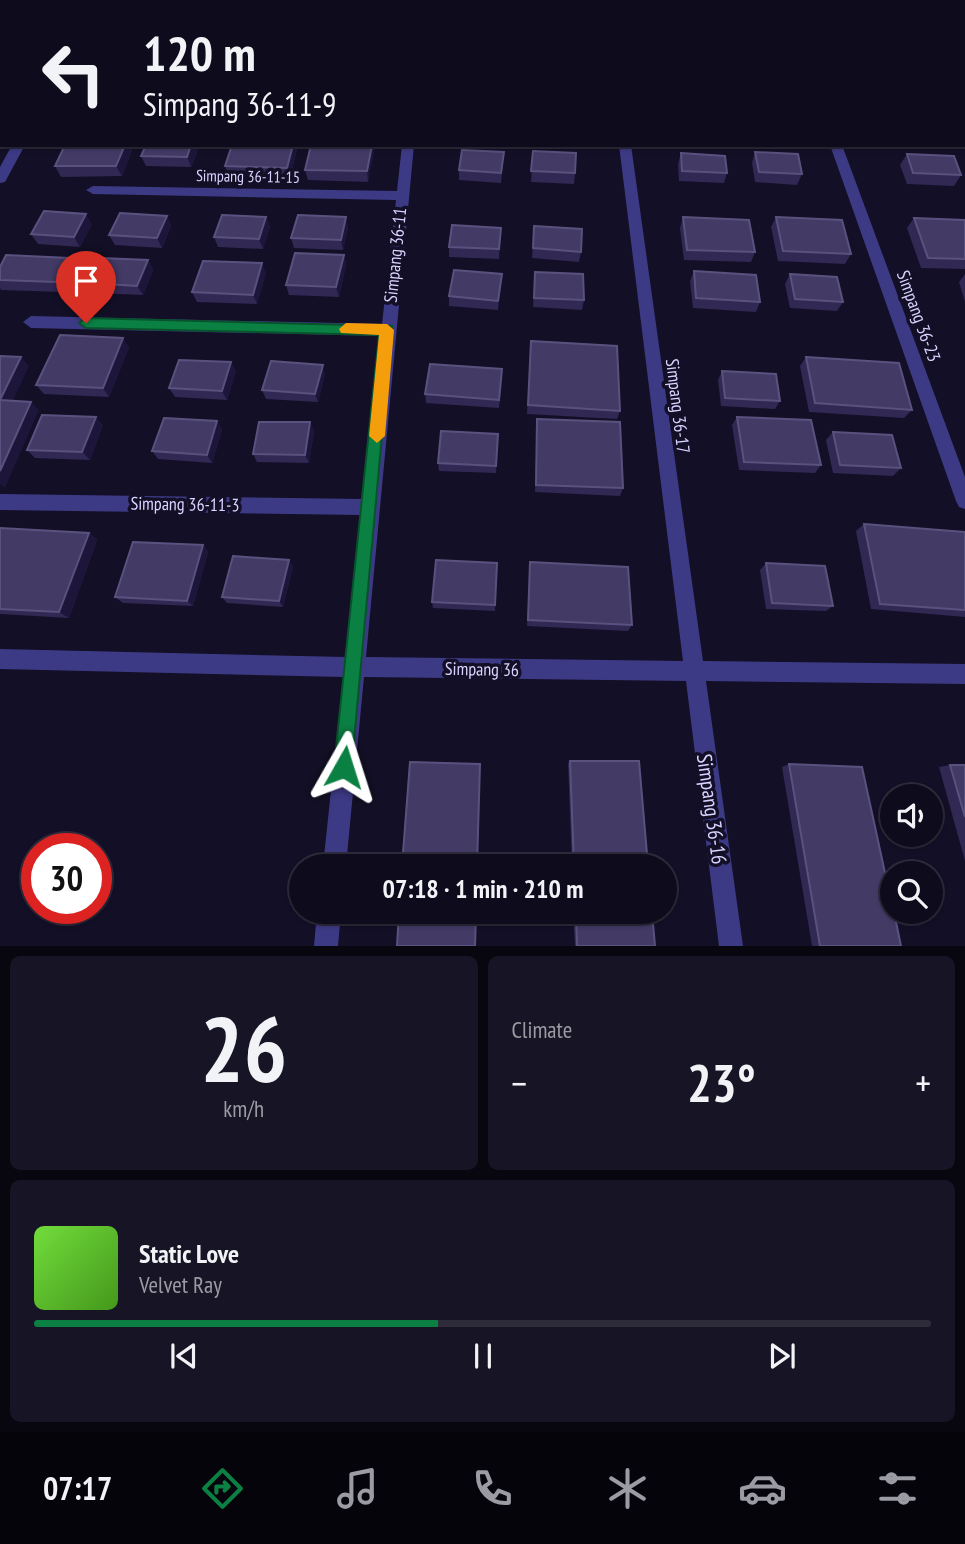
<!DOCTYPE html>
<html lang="en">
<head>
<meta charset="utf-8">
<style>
	body { margin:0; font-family:"PT Sans Narrow",sans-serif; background:#171425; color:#f1f3f6; height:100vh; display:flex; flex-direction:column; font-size:26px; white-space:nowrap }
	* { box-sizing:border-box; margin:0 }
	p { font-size:23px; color:#9b9ba3 }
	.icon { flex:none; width:38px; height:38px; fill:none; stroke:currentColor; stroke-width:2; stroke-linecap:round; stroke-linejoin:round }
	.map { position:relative; height:946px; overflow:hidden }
	.panel { display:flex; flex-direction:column; gap:10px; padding:10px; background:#08060f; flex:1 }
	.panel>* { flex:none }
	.guide { position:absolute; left:0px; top:0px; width:966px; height:147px; box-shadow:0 2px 5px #0004,0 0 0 2px #2e2b3b; background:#0e0b1c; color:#f1f3f6; overflow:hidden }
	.tools { position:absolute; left:880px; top:784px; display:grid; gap:14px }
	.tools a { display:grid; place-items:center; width:63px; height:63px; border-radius:50%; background:#0e0b1c; box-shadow:0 2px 5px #0004,0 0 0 2px #2e2b3b; font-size:35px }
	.speed { position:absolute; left:21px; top:833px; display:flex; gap:14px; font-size:35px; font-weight:700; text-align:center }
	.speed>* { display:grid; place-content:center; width:91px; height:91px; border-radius:50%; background:#0e0b1c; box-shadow:0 2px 5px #0004,0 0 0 2px #2e2b3b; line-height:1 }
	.speed .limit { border:10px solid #d22; background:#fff; color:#111 }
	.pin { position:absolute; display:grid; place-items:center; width:60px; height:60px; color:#fff; margin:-72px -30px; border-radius:50% 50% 50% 0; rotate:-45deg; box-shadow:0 0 7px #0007 }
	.pin .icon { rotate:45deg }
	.me { position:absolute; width:77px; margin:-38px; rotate:6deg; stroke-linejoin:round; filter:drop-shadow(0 0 5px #0008) }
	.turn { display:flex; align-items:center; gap:24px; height:147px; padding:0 28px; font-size:32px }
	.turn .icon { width:91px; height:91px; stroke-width:2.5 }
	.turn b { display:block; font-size:49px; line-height:60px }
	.big { font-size:52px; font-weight:700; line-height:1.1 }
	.panel .card { flex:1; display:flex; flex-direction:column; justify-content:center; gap:10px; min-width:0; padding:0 24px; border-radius:10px; background:#171425 }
	.panel .dial { align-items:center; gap:0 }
	.dial b { font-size:91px; line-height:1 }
	.song { display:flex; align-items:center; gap:21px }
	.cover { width:84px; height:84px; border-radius:10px; background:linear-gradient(135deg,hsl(100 70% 55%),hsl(100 70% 35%)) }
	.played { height:7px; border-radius:4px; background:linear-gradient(90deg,#0b8043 45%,#2e2b3b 45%) }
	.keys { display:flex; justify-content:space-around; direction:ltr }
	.heat { display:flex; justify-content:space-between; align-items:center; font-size:38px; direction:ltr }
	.panel .tiles { flex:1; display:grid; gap:10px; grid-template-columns:1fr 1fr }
	.card:last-child { grid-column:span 2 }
	.trip { position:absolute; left:289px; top:854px; width:388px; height:70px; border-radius:35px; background:#0e0b1c; box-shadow:0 2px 5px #0004,0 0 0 2px #2e2b3b; font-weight:700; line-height:70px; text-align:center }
	.tab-bar { display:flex; height:112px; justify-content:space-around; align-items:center; background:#06040b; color:#9b9ba3 }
	.tab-bar .icon { width:49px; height:49px }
	.tab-bar .selected { color:#0b8043 }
	.tab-bar b { font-size:32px; color:#f1f3f6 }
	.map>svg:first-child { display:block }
</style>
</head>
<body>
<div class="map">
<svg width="965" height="946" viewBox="0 0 965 946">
	<rect width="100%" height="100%" fill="#130f26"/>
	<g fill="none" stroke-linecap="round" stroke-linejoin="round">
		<!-- stream -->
		<path stroke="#0a1f44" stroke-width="5" d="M0,111L2,108"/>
		<!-- street -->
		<g fill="#3d3a85" fill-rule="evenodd">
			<path d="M93,0H103L92,2Z"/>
			<rect x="420" y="0" width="10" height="2"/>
			<rect x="601" y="0" width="10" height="2"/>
			<path d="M778,0H788L789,2H779Z"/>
			<path d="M12,145H25L5,182L0,183V167Z"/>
			<path d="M402,145H414L366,657L683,661L619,145H631L703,661L965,664V684L706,681L743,946H719L686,681L364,677L346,866H323L343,677L0,669V649L345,657L361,515L0,510V494L363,499L381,336L31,328L23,322L31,316L382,324L396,200L93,194L86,190L93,186L397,191Z"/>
			<path d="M830,145H842L965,477V509L959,507L956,501Z"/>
			<path d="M317,912H341L338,946H314Z"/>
		</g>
	</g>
	<!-- wall -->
	<g fill="#312854">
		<path d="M0,0H42L41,2H2V8H0Z"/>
		<path d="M318,0H337L336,2H319Z"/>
		<path d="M890,0H947L948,2H891Z"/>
		<path d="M964,102H965V127L964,126Z"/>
		<path d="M134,145L122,176L61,177L55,166Z"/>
		<path d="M232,145H298L290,178L229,177L225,166Z"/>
		<path d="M311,145H374L368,182L308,180L305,170Z"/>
		<path d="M759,145H789V147Z"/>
		<path d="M879,145H939L937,148Z"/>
		<path d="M199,147L191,167L146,166L141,156Z"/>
		<path d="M533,151L575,173L574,184L531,182Z"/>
		<path d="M504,152L501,183L459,180V170Z"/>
		<path d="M755,152L802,174L797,185L755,182L752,163Z"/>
		<path d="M681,153L727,173L724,183L679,181L678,164Z"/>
		<path d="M907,154L961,175L954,186L907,184L900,165Z"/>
		<path d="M167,216L171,226L162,248L115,245L109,235Z"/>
		<path d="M266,217L270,227L263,249L218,247L214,237Z"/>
		<path d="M683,217L755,252L751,262L684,260L680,228Z"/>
		<path d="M776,217L851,254L845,264L778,261L771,227Z"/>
		<path d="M914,218L965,220V269L921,268L907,228Z"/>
		<path d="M92,224L80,247L38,244L31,234Z"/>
		<path d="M534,226L581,252L579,262L532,258Z"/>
		<path d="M348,227L343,250L294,248L291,238Z"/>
		<path d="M501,228L499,259L449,257V247Z"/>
		<path d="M344,255L346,265L339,297L289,295L286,285Z"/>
		<path d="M148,260L153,270L143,295L96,293L89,283Z"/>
		<path d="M0,267H75L63,292L1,290L0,288Z"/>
		<path d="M694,271L760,302L756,312L693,308L690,281Z"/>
		<path d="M535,272L584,300L582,310L533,307Z"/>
		<path d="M266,273L257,304L197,302L192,292Z"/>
		<path d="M790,274L843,302L837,311L790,308L785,284Z"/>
		<path d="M965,274V302L959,282Z"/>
		<path d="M501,284L498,310L449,306V296Z"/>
		<path d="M531,341L620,411L617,419L527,414Z"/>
		<path d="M129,347L109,397L44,394L36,385Z"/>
		<path d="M806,357L912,410L904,418L809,412L800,366Z"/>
		<path d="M236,371L227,400L175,397L169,388Z"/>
		<path d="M722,371L780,401L775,409L721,406L718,380Z"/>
		<path d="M325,374L318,402L266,399L262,390Z"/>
		<path d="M502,378L499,408L426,403L425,394Z"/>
		<path d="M737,417L821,465L815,473L739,470L732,425Z"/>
		<path d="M537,419L623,488L620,496L535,492Z"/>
		<path d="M217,421L222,430L212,463L158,459L152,451Z"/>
		<path d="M310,422L314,431L309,463L257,462L253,454Z"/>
		<path d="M103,425L90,460L35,458L27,450Z"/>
		<path d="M833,432L901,468L893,476L833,473L826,440Z"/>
		<path d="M498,434L496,473L439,471L438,463Z"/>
		<path d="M864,524L965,532V617L871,609L856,531Z"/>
		<path d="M0,528L89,533L97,540L69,618L0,614Z"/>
		<path d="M203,545L208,552L193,606L123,603L115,597Z"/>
		<path d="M289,560L293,567L283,607L227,603L222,597Z"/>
		<path d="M530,562L632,625L628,631L527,626Z"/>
		<path d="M497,563L495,611L433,608L432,602Z"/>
		<path d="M766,563L833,606L826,611L766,609L760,570Z"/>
		<path d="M570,761L648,866H572L568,763Z"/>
		<path d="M789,764L901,946H812L782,767Z"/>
		<path d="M950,765H965V861L939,767Z"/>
		<path d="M573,912H652L655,946H575Z"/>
	</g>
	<!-- shaded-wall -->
	<g fill="#1d163a">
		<path d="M30,0H42L41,2H31Z"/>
		<path d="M2,36V55L0,58V39Z"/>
		<path d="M2,63V83L0,85V66Z"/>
		<path d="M125,145H134L122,176L116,166Z"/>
		<path d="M191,145H198L199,147L191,167L187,157Z"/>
		<path d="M293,145H298L290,178L287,168Z"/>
		<path d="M372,145H374L375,148L368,182L367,171Z"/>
		<path d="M86,214L92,224L80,247L74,237Z"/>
		<path d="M167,216L171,226L162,248L157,238Z"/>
		<path d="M266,217L270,227L263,249L259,239Z"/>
		<path d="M346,217L348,227L343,250L341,240Z"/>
		<path d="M344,255L346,265L339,297L336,287Z"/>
		<path d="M68,258L75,267L63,292L56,282Z"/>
		<path d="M148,260L153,270L143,295L137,286Z"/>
		<path d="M262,263L266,273L257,304L253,295Z"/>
		<path d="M502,274L501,284L498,310V301Z"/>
		<path d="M123,338L129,347L109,397L103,388Z"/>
		<path d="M21,357L29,366L9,409L0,400Z"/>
		<path d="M231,362L236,371L227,400L222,391Z"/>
		<path d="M323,365L325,374L318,402L315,394Z"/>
		<path d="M31,402L39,410L5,488L0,484V471Z"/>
		<path d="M96,417L103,425L90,460L82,452Z"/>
		<path d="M217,421L222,430L212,463L207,455Z"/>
		<path d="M310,422L314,431L309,463L305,455Z"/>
		<path d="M89,533L97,540L69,618L59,612Z"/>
		<path d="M203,545L208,552L193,606L187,601Z"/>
		<path d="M289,560L293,567L283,607L279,601Z"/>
	</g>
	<!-- building -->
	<g fill="#433a66" stroke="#5a527e" stroke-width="2">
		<path d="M459,0H503V2Z"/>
		<rect x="527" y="0" width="46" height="2"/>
		<path d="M647,0H688V2H663L647,1Z"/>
		<path d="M712,0H748V2H713Z"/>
		<path d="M821,0H885V2H822Z"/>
		<path d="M900,0H947L948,2H901Z"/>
		<path d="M0,56H2V63L0,66Z"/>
		<path d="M65,145H125L116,166H55Z"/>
		<path d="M146,145H191L187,157L141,156Z"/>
		<path d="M232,145H293L287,168L225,166Z"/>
		<path d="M311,145H372L367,171L305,170Z"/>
		<path d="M462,150L504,152L501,173L459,170Z"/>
		<path d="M533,151L576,153L575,173L531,171Z"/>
		<path d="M755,152L798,154L802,174L759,172Z"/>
		<path d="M681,153L725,156L727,173L682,171Z"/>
		<path d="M907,154L954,156L961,175L913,173Z"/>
		<path d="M44,211L86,214L74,237L31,234Z"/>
		<path d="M120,213L167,216L157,238L109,235Z"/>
		<path d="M222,215L266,217L259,239L214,237Z"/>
		<path d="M298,215L346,217L341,240L291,238Z"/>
		<path d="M683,217L749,220L755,252L687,250Z"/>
		<path d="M776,217L842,220L851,254L783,251Z"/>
		<path d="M914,218L965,220V259L928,258Z"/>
		<path d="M452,225L501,228L499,249L449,247Z"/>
		<path d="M534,226L582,229L581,252L533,248Z"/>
		<path d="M295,253L344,255L336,287L286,285Z"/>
		<path d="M6,255L68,258L56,282L0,280V267Z"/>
		<path d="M101,258L148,260L137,286L89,283Z"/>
		<path d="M203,261L262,263L253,295L192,292Z"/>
		<path d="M454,270L502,274L498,301L449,296Z"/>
		<path d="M694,271L756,275L760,302L696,298Z"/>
		<path d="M535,272L583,274L584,300L534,298Z"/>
		<path d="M790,274L837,277L843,302L795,299Z"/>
		<path d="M60,335L123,338L103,388L36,385Z"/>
		<path d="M531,341L617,346L620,411L528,405Z"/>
		<path d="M0,356L21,357L0,400L31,402L0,471Z"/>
		<path d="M806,357L899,363L912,410L815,403Z"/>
		<path d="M179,360L231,362L222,391L169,388Z"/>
		<path d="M271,361L323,365L315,394L262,390Z"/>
		<path d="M430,364L502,369L499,400L425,394Z"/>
		<path d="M722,371L776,374L780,401L725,398Z"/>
		<path d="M42,415L96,417L82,452L27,450Z"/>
		<path d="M737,417L811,420L821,465L744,462Z"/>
		<path d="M164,418L217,421L207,455L152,451Z"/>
		<path d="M537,419L620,422L623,488L536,485Z"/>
		<path d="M259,422H310L305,455L253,454Z"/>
		<path d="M441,431L498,434L496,466L438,463Z"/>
		<path d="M833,432L892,435L901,468L840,465Z"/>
		<path d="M864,524L965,532V610L880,604Z"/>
		<path d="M0,528L89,533L59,612L0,609Z"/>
		<path d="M133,542L203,545L187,601L115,597Z"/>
		<path d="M233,556L289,560L279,601L222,597Z"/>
		<path d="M436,560L497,563L495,605L432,602Z"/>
		<path d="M530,562L628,567L632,625L528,620Z"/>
		<path d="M766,563L825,566L833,606L772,603Z"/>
		<path d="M570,761H639L648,866H574Z"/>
		<path d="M410,762L480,764L477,866H402Z"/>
		<path d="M789,764L862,767L892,905V912H894L901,946H820Z"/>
		<path d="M950,765H965V817Z"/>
		<path d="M399,912H476L475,946H397Z"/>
		<path d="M576,912H652L655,946H577Z"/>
	</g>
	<!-- route -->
	<path fill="#0b8043" stroke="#07532c" stroke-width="2" d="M86,318L392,326L351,774L344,777L337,774L334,767L379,335L86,328L79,323Z"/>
	<!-- slow -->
	<path fill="#f59e0b" d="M346,323L387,324L394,330L385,436L377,443L369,436L379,335L341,333L339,329Z"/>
	<g text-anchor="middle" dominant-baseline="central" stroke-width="7" stroke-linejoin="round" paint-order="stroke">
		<!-- far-street labels -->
		<g font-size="16" fill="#d9d4ff" stroke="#130f26">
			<text transform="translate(248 176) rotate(1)">Simpang 36-11-15</text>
		</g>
		<!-- street labels -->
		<g font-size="18" fill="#d9d4ff" stroke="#130f26">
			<text transform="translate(395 255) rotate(-84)">Simpang 36-11</text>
			<text transform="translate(919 316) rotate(70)">Simpang 36-23</text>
			<text transform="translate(678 406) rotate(83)">Simpang 36-17</text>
			<text transform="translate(185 504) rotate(1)">Simpang 36-11-3</text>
			<text transform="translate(482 669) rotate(1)">Simpang 36</text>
		</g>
		<!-- near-street labels -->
		<g font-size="21" fill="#d9d4ff" stroke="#130f26">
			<text transform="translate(712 809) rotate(82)">Simpang 36-16</text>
		</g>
	</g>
</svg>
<div class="tools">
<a><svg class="icon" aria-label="sound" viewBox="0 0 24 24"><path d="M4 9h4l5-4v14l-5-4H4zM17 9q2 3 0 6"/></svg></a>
<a><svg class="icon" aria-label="search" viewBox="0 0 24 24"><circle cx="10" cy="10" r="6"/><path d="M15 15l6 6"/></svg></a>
</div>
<div class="speed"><div class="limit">30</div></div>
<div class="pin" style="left:86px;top:323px;background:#d93025"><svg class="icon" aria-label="arrive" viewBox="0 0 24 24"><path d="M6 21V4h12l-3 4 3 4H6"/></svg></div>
<svg class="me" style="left:344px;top:767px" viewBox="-20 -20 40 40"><path d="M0-17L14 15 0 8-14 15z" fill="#0b8043" stroke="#fff" stroke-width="4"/></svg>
<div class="trip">07:18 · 1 min · 210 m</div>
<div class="guide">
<div class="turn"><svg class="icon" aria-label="left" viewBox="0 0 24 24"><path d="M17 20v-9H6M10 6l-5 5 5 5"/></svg><div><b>120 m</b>Simpang 36-11-9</div></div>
</div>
</div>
<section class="panel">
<div class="tiles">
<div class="card dial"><b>26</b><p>km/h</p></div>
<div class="card"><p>Climate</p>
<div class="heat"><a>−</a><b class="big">23°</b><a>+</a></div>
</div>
<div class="card">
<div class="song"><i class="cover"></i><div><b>Static Love</b><p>Velvet Ray</p></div></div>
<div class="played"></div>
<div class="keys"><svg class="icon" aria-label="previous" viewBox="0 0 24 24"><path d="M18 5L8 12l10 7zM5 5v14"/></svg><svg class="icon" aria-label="pause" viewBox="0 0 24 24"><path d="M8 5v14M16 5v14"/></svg><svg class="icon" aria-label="next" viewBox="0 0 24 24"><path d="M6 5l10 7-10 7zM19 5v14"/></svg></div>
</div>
</div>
</section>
<nav class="tab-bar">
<b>07:17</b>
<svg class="icon selected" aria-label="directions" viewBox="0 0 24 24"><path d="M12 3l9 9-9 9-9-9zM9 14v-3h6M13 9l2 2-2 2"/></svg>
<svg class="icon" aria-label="music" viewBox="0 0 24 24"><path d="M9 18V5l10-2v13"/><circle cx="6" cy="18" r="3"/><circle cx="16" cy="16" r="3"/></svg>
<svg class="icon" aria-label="phone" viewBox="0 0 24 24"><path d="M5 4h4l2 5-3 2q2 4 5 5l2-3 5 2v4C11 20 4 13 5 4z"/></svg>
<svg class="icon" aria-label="climate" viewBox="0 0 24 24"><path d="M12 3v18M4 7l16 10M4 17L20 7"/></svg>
<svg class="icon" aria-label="car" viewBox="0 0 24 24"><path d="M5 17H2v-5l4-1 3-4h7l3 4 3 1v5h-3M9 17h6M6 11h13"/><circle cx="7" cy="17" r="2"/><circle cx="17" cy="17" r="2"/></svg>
<svg class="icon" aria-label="filters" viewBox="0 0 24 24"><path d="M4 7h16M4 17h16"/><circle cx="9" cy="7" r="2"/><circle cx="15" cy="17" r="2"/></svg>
</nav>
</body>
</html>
